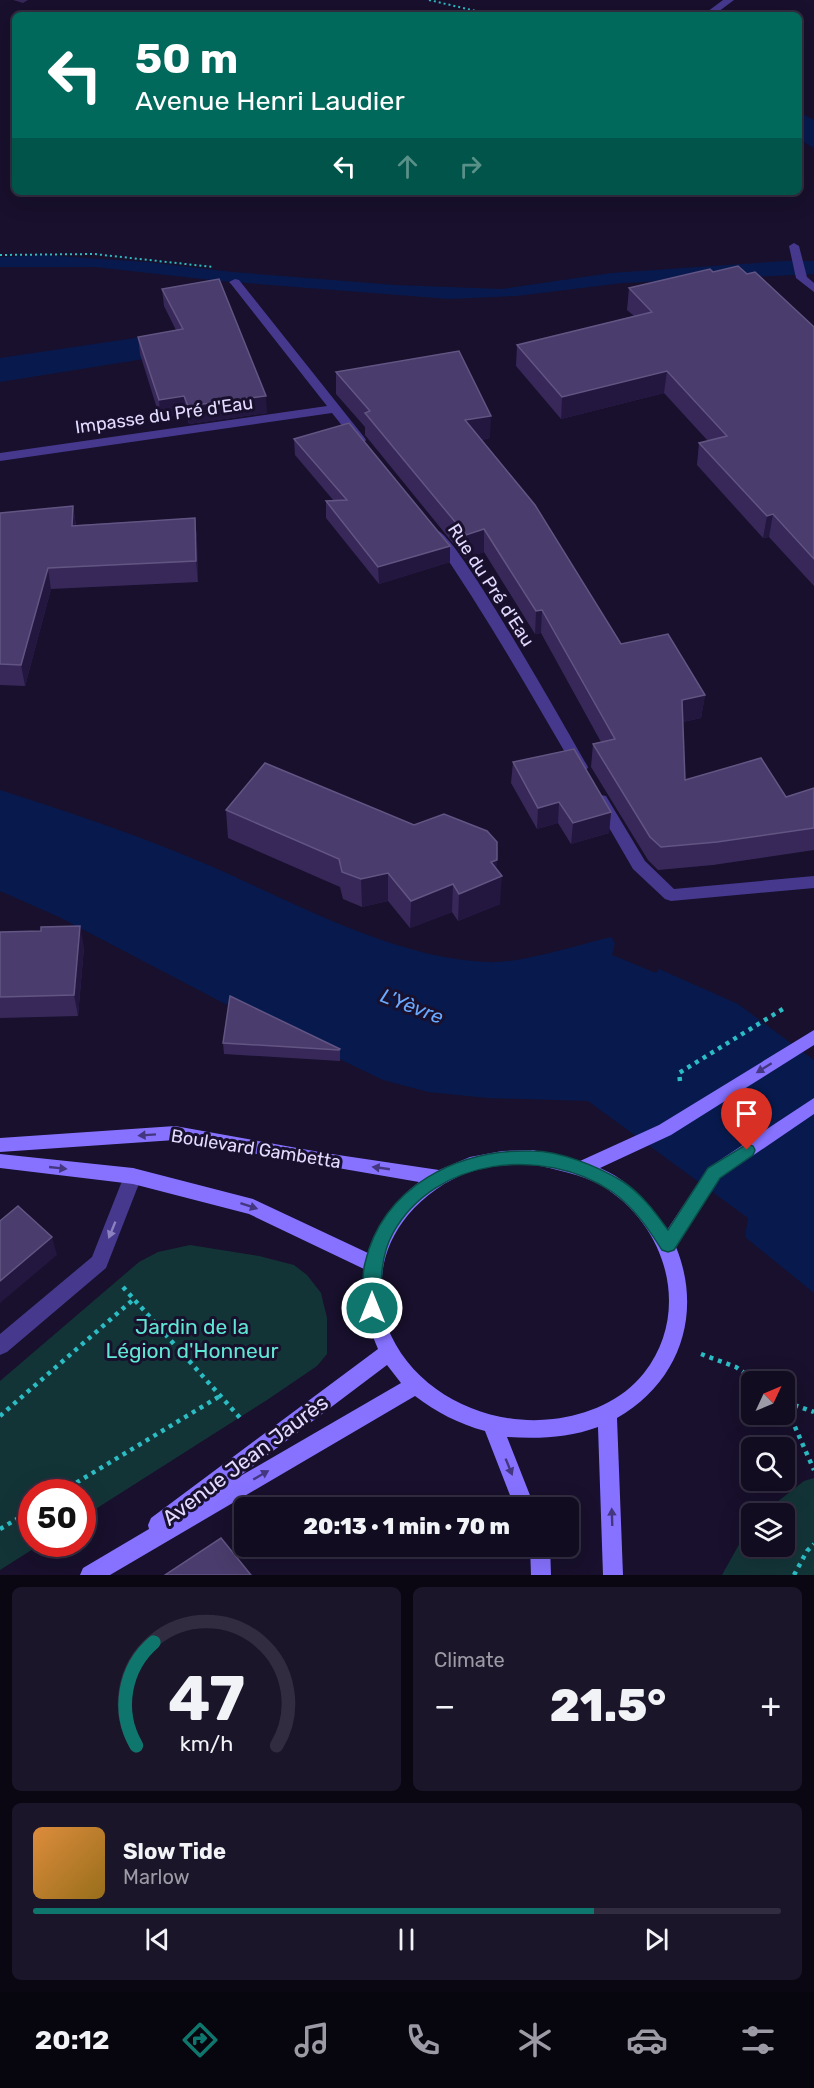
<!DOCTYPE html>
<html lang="en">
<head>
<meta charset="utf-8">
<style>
	body { margin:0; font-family:Rubik,sans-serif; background:#1b152a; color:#f1f3f6; height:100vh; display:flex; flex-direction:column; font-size:22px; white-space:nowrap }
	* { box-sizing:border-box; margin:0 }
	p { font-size:20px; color:#9c9ba5 }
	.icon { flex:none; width:33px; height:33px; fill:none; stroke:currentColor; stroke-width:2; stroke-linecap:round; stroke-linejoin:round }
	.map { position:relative; height:1575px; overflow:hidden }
	.sheet { display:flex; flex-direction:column; gap:12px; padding:12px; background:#0a0712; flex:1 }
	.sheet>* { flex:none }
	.guide { position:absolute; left:12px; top:12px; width:790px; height:183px; border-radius:9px; box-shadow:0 6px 24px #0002,0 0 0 2px #312c3f; background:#00695c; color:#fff; overflow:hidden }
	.needle { width:39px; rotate:46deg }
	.buttons { position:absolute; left:741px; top:1371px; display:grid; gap:12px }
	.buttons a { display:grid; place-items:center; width:54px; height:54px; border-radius:9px; background:#120c21; box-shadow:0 6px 24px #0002,0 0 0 2px #312c3f; font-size:30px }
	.speed { position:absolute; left:18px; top:1479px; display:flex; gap:12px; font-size:30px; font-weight:700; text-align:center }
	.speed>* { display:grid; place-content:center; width:78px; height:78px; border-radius:50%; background:#120c21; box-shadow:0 6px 24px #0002,0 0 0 2px #312c3f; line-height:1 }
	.speed .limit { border:9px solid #d22; background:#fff; color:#111 }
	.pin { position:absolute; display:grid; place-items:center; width:51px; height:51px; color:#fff; margin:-62px -26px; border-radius:50% 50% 50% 0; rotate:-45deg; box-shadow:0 0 6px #0007 }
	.pin .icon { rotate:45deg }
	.me { position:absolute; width:66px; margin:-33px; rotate:0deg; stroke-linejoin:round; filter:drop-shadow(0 0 4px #0008) }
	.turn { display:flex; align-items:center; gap:21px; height:126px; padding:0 24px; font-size:27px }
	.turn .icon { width:78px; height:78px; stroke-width:2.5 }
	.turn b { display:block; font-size:42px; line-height:51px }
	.lanes { display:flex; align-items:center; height:57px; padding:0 24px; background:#0003; justify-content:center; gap:30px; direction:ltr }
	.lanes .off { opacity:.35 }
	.big { font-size:45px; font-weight:800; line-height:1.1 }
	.sheet .tile { flex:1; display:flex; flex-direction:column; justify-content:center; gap:9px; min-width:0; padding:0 21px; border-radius:9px; background:#1b152a }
	.sheet .dial { align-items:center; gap:0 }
	.dial svg { height:156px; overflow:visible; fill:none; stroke:#312c3f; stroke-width:7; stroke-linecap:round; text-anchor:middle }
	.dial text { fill:#f1f3f6; stroke:none }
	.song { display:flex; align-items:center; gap:18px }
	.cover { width:72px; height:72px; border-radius:9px; background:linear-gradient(135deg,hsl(30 70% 55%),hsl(40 70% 35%)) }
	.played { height:6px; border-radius:3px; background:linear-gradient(90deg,#0f766e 75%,#312c3f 75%) }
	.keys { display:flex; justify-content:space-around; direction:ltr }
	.heat { display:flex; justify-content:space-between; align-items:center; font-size:33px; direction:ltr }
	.sheet .tiles { flex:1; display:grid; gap:12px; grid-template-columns:1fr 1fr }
	.tile:last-child { grid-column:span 2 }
	.trip { position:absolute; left:234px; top:1497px; width:345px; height:60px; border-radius:9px; background:#120c21; box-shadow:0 6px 24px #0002,0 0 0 2px #312c3f; font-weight:800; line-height:60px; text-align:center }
	.dock { display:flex; height:96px; justify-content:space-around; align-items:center; background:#07050d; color:#9c9ba5 }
	.dock .icon { width:42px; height:42px }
	.dock .active { color:#0f766e }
	.dock b { font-size:27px; color:#f1f3f6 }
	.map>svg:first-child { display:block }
</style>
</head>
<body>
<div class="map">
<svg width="814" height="1575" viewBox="0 0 814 1575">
	<rect width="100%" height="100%" fill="#18102c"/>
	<!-- green -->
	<g fill="#133437">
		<path d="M190,1245L259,1256L294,1265L307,1275L321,1293L327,1318V1354L317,1366L267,1400L83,1517L82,1492H32V1544H41L0,1570V1381L139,1262L158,1252Z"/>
		<path d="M814,1478V1575H722L751,1523L752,1546H784V1514L763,1513L804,1481Z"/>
	</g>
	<!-- water -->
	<g fill="#081a4d">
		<path d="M800,113L814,120V148L800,140Z"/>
		<path d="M43,255L147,262L233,272L395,285L501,289L611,273L785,261H814V274L623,283L516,296L449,299L220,281L95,267H0V257Z"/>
		<path d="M0,790C68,812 135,834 201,862C289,899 390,958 487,962C520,964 577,945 611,937L615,943L612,955L656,973L659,969L738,1004L814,1060V1293L745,1237L748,1218L588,1101L488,1098L428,1092L383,1080L231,1007L59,917L0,891Z"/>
	</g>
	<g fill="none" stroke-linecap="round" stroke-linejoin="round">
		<!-- canal -->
		<path fill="#081a4d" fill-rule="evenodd" d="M155,335L169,339L174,347L169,355L0,382V358Z"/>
		<!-- path-far1 -->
		<g stroke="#2bbcc4" stroke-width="2" stroke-dasharray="2 3" stroke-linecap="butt">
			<path d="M429,0L493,15"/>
			<path d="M0,255L94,254L213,267"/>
		</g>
		<!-- path -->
		<g stroke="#2bbcc4" stroke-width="4.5" stroke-dasharray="4 5" stroke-linecap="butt">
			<path d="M680,1081L679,1073L786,1007"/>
			<path d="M123,1287L242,1420"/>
			<path d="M701,1354L736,1367L757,1382"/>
			<path d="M784,1402L814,1470"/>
			<path d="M786,1402L814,1412"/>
			<path d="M0,1416L135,1298"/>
			<path d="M61,1492L220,1396"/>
			<path d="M0,1529L32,1510"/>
			<path d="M794,1575L807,1551L814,1544"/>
		</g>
		<!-- street -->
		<g fill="#46398d" fill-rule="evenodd">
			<path d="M723,0H734L714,15H703Z"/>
			<path d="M794,243L799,246L807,277L814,283V292L796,278L789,246Z"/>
			<path d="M235,279L239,280L364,437L366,440L364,443H356L332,413L0,461V453L327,406L231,284L229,282Z"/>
			<path d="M438,531C458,536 570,736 588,767L586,771H576C529,691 484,611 431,535Z"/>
			<path d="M601,795L606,796L645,861L674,889L814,876V888L671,901L665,899L633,869L593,800L596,796Z"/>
			<path d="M133,1168L139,1171L142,1176L106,1268L7,1352L0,1355V1334L92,1257L124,1176L127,1171Z"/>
		</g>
		<!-- secondary -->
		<g fill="#8672ff" fill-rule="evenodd">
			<path d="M814,1030V1045L671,1135L600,1168C628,1180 651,1203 667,1230L708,1168L814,1098V1114L720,1178L676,1247C703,1313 680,1382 617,1418L623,1575H603L598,1427C568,1438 538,1439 507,1437L535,1508H515L485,1431C459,1424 436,1412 415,1396L110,1575H80L83,1568L149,1529L148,1525L151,1518L378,1349C367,1323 361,1298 364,1269L249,1214L133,1184L0,1168V1154L133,1168L253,1199L368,1253C377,1224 395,1200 419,1182L175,1140L0,1152V1138L175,1126L325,1153L439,1170L470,1157L502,1151L533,1150L580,1161L659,1125ZM533,1164C556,1170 581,1174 602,1186C667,1225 692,1312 644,1373C622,1401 587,1415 553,1419C486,1427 412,1392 387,1326C384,1318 384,1308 383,1300C378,1269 388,1239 408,1215C424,1196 446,1180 470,1172C491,1165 512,1165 533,1164ZM387,1365L401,1383L237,1478Z"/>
			<path d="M530,1546H550L551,1575H531Z"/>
		</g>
	</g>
	<!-- wall -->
	<g fill="#38285a">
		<path d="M13,0H28L23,3Z"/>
		<path d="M713,272L747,274L814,327V586L769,537L763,538L697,465L699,443L708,441L664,393L561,419L516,366L517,345L634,316L627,310L629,288Z"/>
		<path d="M162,289L267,413L189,424L186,414L160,418L140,354L138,337L176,330L164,306Z"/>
		<path d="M336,372L490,438L481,440L621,644L705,695L701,718L683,722L685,780L786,797L814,788V850L713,865L658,870L648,860L591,767L593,744L601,742L541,633L535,634L484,552L465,558L365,435V427L336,394Z"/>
		<path d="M294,439L450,562L379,584L326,518V501H334L295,455Z"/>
		<path d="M73,506L76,525L195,518L197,539L198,582L51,589L25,686L0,685V513Z"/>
		<path d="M513,762L611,812L609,833L571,844L558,823L537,829L511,783Z"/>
		<path d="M226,810L414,825L497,869L500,904L458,921L452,912L410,928L388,901L362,907L343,899L340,887L228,838Z"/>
		<path d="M0,932L84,947L78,1016L0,1018Z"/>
		<path d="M223,1043L340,1049V1061L224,1054Z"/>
	</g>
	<!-- shaded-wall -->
	<g fill="#231740">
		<path d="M667,371L664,393L561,419L562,397Z"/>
		<path d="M184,396L186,414L160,418L159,400Z"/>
		<path d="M266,396L267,413L189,424L188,406Z"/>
		<path d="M491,416L490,438L465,442V420Z"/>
		<path d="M73,506L76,527L72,526Z"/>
		<path d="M773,514L769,537L763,538L767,516Z"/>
		<path d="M195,518L197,539L198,582L196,561Z"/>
		<path d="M484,529V552L465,558L466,535Z"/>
		<path d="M450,546V562L379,584L378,567Z"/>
		<path d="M48,568L51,589L25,686L21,665Z"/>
		<path d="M542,610L541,633L535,634L536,611Z"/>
		<path d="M705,695L701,718L678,723L682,700Z"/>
		<path d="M559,802L558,823L537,829L538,808Z"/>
		<path d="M611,812L609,833L571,844L573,823Z"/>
		<path d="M497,860L496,878L502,876L500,904L458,921L459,894L491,862Z"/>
		<path d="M388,873V901L362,907L361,879Z"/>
		<path d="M453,884L452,912L410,928L411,901Z"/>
		<path d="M80,926L84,947L78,1016L74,995Z"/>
		<path d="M52,1237L57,1255L0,1303V1281Z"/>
	</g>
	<!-- building -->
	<g fill="#4a3c6c" stroke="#625583" stroke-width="1.5">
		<path d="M738,266L747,274L755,272L814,327V559L773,514L767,516L699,443L727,436L667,371L562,397L517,345L652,312L629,288L710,269L713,272Z"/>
		<path d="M219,279L266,396L188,406L184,396L159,400L138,337L183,329L162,289Z"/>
		<path d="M459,351L491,416L465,420L535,505L621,644L668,634L705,695L682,700L685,780L761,758L786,797L814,788V828L717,842L661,847L650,837L593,744L615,739L542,610L536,611L484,529L466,535L365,413L370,411L336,372Z"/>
		<path d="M349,423L450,546L378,567L326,501L347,500L294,439Z"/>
		<path d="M73,506L72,526L195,518L196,561L48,568L21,665L0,664V513Z"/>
		<path d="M574,749L611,812L573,823L559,802L538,808L513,762Z"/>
		<path d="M265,763L414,825L444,814L487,831L497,842V860L491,862L502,876L459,894L453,884L411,901L388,873L361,879L342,872L339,859L226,810Z"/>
		<path d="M80,926L74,995L0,997V932L41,931V927Z"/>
		<path d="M230,996L340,1049L339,1050L223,1043Z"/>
		<path d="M18,1206L52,1237L0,1281V1221Z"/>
		<path d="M221,1538L251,1575H165Z"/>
	</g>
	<!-- one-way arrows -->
	<defs><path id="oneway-solid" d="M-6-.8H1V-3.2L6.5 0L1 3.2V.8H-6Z" transform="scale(1.5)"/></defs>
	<g fill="#443780">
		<use href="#oneway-solid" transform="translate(764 1068) rotate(148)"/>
		<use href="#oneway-solid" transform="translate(147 1135) rotate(176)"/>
		<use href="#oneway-solid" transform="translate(58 1168) rotate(6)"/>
		<use href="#oneway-solid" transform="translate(381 1168) rotate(-172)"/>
		<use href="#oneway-solid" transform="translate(249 1206) rotate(18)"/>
		<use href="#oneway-solid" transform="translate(509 1467) rotate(68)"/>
		<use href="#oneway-solid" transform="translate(261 1475) rotate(-30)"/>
		<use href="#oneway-solid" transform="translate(612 1517) rotate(-92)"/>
	</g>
	<use fill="#8d82c0" href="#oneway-solid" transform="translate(112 1230) rotate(112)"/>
	<!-- route -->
	<path fill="#0f766e" stroke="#0a4d48" stroke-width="1.5" d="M747,1144L753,1146L755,1150L753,1155L720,1178L674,1250L668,1252L662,1250C648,1228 633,1206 611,1191C544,1146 435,1157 393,1233C380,1257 381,1282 381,1308L379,1314L372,1316L366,1314L364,1308C364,1294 361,1277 365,1263C383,1186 458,1149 532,1151C560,1151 597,1166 622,1181C641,1193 655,1212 668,1230L708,1168Z"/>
	<g text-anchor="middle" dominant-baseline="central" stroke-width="6" stroke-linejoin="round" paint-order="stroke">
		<!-- street labels -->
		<g font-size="18" fill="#e3dbff" stroke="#18102c">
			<text transform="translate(164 415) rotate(-8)">Impasse du Pré d'Eau</text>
			<text transform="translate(491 585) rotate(57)">Rue du Pré d'Eau</text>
			<text transform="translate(256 1149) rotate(9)">Boulevard Gambetta</text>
		</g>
		<!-- water labels -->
		<g font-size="20" font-style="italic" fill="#69a9ff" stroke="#18102c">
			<text transform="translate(412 1006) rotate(21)">L'Yèvre</text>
		</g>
		<!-- near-park labels -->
		<g font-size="21" fill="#60e6d4" stroke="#18102c">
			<text x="192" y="1326">Jardin de la<tspan x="192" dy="24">Légion d'Honneur</tspan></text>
		</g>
		<!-- near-street labels -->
		<g font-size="21" fill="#e3dbff" stroke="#18102c">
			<text transform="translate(245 1460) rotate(-37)">Avenue Jean Jaurès</text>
		</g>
	</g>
</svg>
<div class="buttons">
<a><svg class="needle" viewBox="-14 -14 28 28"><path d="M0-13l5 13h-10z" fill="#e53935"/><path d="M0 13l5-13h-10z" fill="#9c9ba5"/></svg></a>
<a><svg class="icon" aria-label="search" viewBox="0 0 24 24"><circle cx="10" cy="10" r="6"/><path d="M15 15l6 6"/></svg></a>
<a><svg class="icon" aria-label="layers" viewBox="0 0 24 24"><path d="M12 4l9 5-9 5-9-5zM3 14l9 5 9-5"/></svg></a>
</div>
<div class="speed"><div class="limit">50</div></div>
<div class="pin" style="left:747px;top:1150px;background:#d93025"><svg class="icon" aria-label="arrive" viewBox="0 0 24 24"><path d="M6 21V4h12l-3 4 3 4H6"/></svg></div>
<svg class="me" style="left:372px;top:1308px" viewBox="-20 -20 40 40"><circle r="17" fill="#0f766e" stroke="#fff" stroke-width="3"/><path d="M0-11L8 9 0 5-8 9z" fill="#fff"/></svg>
<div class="trip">20:13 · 1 min · 70 m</div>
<div class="guide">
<div class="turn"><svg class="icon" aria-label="left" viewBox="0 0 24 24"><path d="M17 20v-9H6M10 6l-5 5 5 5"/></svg><div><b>50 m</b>Avenue Henri Laudier</div></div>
<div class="lanes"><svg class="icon" aria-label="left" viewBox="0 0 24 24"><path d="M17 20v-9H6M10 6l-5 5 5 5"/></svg><svg class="icon off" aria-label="ahead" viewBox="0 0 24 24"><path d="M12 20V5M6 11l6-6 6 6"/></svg><svg class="icon off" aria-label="right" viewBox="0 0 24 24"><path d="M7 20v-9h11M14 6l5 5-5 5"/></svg></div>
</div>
</div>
<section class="sheet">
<div class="tiles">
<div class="tile dial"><svg viewBox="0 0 100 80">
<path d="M14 69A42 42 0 1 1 86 69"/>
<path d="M14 69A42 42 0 0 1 23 16" stroke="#0f766e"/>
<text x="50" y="56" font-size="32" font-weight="700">47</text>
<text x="50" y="72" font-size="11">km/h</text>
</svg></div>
<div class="tile"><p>Climate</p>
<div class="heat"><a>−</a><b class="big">21.5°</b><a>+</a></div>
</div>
<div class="tile">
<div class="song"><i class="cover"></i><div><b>Slow Tide</b><p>Marlow</p></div></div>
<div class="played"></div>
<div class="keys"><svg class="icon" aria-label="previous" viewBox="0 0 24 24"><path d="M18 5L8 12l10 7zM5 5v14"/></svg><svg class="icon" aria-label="pause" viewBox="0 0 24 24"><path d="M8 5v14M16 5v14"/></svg><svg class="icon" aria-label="next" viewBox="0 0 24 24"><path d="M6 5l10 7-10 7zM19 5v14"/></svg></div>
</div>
</div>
</section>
<nav class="dock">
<b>20:12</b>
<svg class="icon active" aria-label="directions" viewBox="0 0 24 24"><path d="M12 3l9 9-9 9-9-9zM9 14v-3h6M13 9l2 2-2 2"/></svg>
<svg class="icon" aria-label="music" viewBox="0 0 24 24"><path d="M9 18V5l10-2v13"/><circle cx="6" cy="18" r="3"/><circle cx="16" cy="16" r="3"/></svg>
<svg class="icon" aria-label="phone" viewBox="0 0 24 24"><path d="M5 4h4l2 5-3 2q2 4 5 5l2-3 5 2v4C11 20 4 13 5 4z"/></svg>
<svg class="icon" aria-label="climate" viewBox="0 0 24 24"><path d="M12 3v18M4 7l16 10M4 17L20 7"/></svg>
<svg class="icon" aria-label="car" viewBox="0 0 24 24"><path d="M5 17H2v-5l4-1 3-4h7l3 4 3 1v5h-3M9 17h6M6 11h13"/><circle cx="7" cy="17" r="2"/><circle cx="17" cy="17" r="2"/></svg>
<svg class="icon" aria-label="filters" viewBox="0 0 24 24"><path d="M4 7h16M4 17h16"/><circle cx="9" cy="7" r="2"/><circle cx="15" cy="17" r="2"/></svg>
</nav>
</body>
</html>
